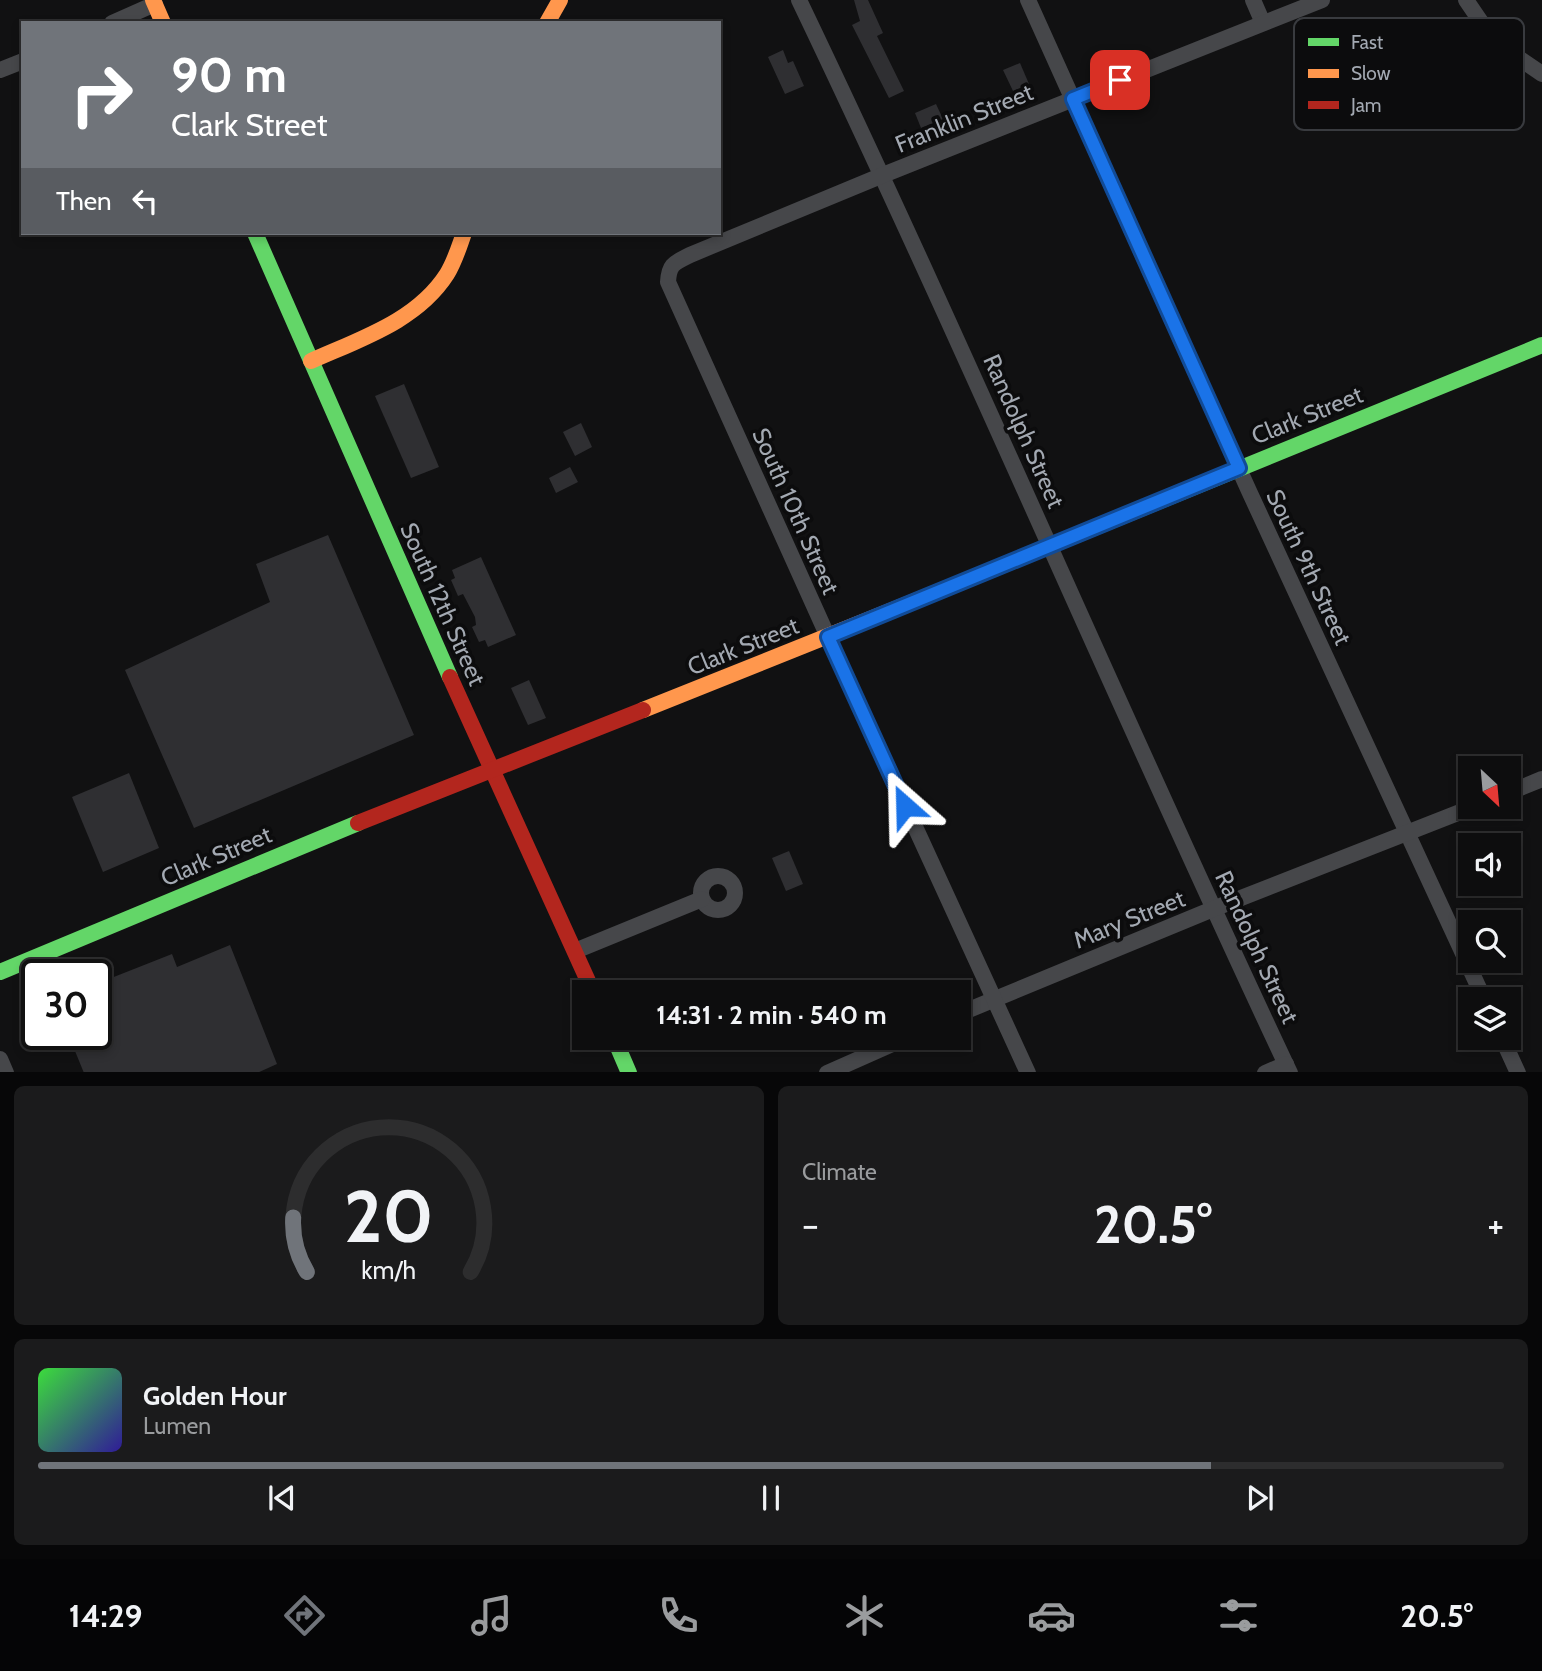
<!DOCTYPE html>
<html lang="en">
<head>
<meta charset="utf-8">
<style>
	body { margin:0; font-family:Cabin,sans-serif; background:#1b1b1c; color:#f1f3f6; height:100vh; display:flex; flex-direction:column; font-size:26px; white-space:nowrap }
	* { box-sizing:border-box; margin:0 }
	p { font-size:23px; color:#9a9c9e }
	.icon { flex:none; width:38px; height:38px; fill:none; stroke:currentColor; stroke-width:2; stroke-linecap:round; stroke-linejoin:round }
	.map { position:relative; height:1072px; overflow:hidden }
	.panel { display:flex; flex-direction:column; gap:14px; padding:14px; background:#070708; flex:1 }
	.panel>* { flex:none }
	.hud { position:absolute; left:21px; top:21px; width:700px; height:214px; border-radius:0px; box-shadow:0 4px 10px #0003,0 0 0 2px #2d2d2e; background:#70747a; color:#fff; overflow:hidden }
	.needle { width:46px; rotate:154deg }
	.tools { position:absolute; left:1458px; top:756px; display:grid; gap:14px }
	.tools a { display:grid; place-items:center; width:63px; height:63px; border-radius:0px; background:#0d0d0e; box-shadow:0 4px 10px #0003,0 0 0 2px #2d2d2e; font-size:35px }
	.speed { position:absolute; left:21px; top:959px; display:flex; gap:14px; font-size:35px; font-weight:700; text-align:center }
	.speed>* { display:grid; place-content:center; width:91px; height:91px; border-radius:50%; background:#0d0d0e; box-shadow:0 4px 10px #0003,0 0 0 2px #2d2d2e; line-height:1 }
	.speed .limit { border:4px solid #111; border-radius:10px; background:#fff; color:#111 }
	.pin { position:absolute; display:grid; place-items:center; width:60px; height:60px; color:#fff; margin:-30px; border-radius:14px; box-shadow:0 4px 10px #0006 }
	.me { position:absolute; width:77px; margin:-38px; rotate:335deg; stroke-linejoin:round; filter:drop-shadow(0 0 5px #0008) }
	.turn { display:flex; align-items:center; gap:24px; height:147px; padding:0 35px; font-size:32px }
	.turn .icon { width:91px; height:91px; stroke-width:2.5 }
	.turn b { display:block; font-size:49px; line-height:60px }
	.then { display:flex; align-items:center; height:66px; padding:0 35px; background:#0003; gap:14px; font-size:26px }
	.big { font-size:52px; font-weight:700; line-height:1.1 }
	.panel .card { flex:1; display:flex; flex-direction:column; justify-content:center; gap:10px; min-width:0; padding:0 24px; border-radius:10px; background:#1b1b1c }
	.panel .dial { align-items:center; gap:0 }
	.dial svg { height:182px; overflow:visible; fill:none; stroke:#2d2d2e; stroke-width:7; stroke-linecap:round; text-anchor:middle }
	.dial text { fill:#f1f3f6; stroke:none }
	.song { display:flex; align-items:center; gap:21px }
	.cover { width:84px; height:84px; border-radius:10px; background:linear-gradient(135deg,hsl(120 70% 55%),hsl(250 70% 35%)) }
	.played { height:7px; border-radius:4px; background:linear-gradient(90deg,#70747a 80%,#2d2d2e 80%) }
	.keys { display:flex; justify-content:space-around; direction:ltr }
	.heat { display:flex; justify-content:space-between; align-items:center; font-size:38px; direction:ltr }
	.panel .tiles { flex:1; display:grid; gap:14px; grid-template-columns:1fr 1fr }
	.card:last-child { grid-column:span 2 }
	.trip { position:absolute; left:572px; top:980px; width:399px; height:70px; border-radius:0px; background:#0d0d0e; box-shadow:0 4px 10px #0003,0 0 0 2px #2d2d2e; font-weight:700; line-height:70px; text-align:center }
	.tabs { display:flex; height:112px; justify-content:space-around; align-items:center; background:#050506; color:#9a9c9e }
	.tabs .icon { width:49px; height:49px }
	.tabs .on { color:#70747a }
	.tabs b { font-size:32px; color:#f1f3f6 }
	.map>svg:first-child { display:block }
</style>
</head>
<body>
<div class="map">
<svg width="1542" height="1073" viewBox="0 0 1542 1073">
	<rect width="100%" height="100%" fill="#111112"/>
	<!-- building -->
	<g fill="#2f2f32">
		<path d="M854,0H868L883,33L877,36L904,91L889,98L852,25L860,21Z"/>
		<path d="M783,50L788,63L793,61L804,86L785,94L768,57Z"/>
		<path d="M1020,63L1029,84L1013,91L1003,70Z"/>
		<path d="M936,104L943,119L921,128L915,113Z"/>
		<path d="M404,384L439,467L411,478L375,396Z"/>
		<path d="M581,423L592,447L575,456L563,432Z"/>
		<path d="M570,467L578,482L556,493L549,478Z"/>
		<path d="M328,535L414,735L194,828L125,670L270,602L256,564Z"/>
		<path d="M481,557L516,635L488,647L485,640L479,642L472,627L476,625L475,617L463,594L458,596L451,580L455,578L452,570Z"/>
		<path d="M529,680L546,718L528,725L511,688Z"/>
		<path d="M129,773L159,848L103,872L72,797Z"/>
		<path d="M789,851L803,884L786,891L772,858Z"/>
		<path d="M230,945L277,1064L257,1073H84L68,1034H96V984L172,954L177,967Z"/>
	</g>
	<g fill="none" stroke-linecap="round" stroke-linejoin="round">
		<!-- street -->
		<g stroke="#46474a" stroke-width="16">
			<path d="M799,0C969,355 1122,717 1290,1073"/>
			<path d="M1028,0L1249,491L1484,999"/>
			<path d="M1253,0L1263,23"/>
			<path d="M1466,0L1494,41L1542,74"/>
			<path d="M112,23L155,4"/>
			<path d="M0,70L23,61"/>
			<path d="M1508,793L1542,779"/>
			<circle cx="718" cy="893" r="17"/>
			<path d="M575,951L702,899"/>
			<path d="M959,1014L1213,909L1473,807"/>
			<path d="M1502,1038L1518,1073"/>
			<path d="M0,1059L6,1073"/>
			<path d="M827,1073L906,1038"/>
			<path d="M1028,1073L828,637L668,282C669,264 674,263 690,255L883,175L1322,0"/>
			<path d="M1265,1073L1286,1064"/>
		</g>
		<!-- fast -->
		<g stroke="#63d668" stroke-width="16">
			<path d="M255,233L450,677"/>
			<path d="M930,595L1542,345"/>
			<path d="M0,972L358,823"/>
			<path d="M614,1038L629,1073"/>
		</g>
		<!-- slow -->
		<g stroke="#ff974d" stroke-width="16">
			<path d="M153,0L163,23"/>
			<path d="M547,23L560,0"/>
			<path d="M311,361C360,339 417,321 447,274C455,261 459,247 464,233"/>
			<path d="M643,710L930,595"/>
		</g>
		<!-- jam -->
		<g stroke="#b3261e" stroke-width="16">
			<path d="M450,677L593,992"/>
			<path d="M358,823L643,710"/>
		</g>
	</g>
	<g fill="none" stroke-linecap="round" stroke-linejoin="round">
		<!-- route casing -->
		<g stroke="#114b97" stroke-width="18">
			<path id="route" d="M905,806L828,637L1239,468L1073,99L1120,80"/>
		</g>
		<!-- route -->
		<use href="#route" stroke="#1a73e8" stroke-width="12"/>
	</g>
	<g text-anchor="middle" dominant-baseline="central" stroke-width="7" stroke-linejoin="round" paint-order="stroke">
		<!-- street labels -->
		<g font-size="24" fill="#a3a9b2" stroke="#0c0c0d">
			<text transform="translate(964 118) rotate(-22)">Franklin Street</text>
			<text transform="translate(1307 415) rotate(-22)">Clark Street</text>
			<text transform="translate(1024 431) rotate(66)">Randolph Street</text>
			<text transform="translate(796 511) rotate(66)">South 10th Street</text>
			<text transform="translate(1309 567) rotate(65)">South 9th Street</text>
			<text transform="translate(443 604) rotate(66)">South 12th Street</text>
			<text transform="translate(743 646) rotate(-22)">Clark Street</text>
			<text transform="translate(216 856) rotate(-23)">Clark Street</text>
			<text transform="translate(1129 919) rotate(-22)">Mary Street</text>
			<text transform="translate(1257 947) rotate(65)">Randolph Street</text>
		</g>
	</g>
	<!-- legend -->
	<rect x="1294" y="18" width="230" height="112" rx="10" fill="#0c0c0d" stroke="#393b3f" stroke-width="2"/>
	<rect x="1308" y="38" width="31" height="8" fill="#63d668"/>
	<rect x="1308" y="69" width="31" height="9" fill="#ff974d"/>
	<rect x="1308" y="101" width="31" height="8" fill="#b3261e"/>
	<g font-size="19" fill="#a3a9b2">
		<text x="1351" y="49">Fast</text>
		<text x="1351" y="80">Slow</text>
		<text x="1351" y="112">Jam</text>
	</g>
</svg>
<div class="tools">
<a><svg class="needle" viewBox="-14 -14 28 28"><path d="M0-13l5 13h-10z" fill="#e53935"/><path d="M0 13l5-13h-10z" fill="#9a9c9e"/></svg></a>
<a><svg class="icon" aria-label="sound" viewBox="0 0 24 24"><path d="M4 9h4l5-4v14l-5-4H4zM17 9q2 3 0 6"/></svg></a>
<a><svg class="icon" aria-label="search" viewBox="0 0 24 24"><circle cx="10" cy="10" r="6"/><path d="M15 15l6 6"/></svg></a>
<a><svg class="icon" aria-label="layers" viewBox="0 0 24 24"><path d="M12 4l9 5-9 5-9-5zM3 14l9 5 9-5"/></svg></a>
</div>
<div class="speed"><div class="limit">30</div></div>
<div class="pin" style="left:1120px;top:80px;background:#d93025"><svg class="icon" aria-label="arrive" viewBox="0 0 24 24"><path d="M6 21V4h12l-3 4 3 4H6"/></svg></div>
<svg class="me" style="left:905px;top:806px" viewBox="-20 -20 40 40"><path d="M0-17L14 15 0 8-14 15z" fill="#1a73e8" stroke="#fff" stroke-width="4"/></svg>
<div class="trip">14:31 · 2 min · 540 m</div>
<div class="hud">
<div class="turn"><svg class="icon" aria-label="right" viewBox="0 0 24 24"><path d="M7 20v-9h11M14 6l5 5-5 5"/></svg><div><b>90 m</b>Clark Street</div></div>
<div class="then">Then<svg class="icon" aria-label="left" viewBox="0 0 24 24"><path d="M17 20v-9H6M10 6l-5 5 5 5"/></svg></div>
</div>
</div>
<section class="panel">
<div class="tiles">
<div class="card dial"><svg viewBox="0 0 100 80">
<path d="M14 69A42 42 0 1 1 86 69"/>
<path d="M14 69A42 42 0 0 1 8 45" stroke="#70747a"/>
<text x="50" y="56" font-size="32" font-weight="700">20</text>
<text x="50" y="72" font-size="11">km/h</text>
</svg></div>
<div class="card"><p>Climate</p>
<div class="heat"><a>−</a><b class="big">20.5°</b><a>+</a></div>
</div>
<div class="card">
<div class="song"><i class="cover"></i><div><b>Golden Hour</b><p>Lumen</p></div></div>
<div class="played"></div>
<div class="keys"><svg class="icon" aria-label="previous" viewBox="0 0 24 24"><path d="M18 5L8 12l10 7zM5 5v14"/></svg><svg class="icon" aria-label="pause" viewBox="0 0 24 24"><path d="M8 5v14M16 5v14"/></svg><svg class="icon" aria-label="next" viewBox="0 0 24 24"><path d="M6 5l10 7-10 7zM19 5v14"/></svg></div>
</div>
</div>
</section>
<nav class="tabs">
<b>14:29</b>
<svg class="icon on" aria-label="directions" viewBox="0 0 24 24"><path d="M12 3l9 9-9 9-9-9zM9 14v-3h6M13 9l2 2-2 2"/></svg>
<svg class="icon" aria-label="music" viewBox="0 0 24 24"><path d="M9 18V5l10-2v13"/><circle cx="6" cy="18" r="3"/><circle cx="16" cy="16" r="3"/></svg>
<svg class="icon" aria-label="phone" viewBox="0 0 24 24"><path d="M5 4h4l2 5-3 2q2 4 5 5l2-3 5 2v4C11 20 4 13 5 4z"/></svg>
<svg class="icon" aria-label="climate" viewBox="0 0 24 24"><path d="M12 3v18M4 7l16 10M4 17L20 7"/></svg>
<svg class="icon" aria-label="car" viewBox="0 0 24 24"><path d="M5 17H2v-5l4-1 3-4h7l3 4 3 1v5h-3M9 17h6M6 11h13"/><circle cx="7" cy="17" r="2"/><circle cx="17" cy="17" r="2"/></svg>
<svg class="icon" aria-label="filters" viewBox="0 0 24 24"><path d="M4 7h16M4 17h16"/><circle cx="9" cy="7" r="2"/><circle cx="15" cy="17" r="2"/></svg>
<b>20.5°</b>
</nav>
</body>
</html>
